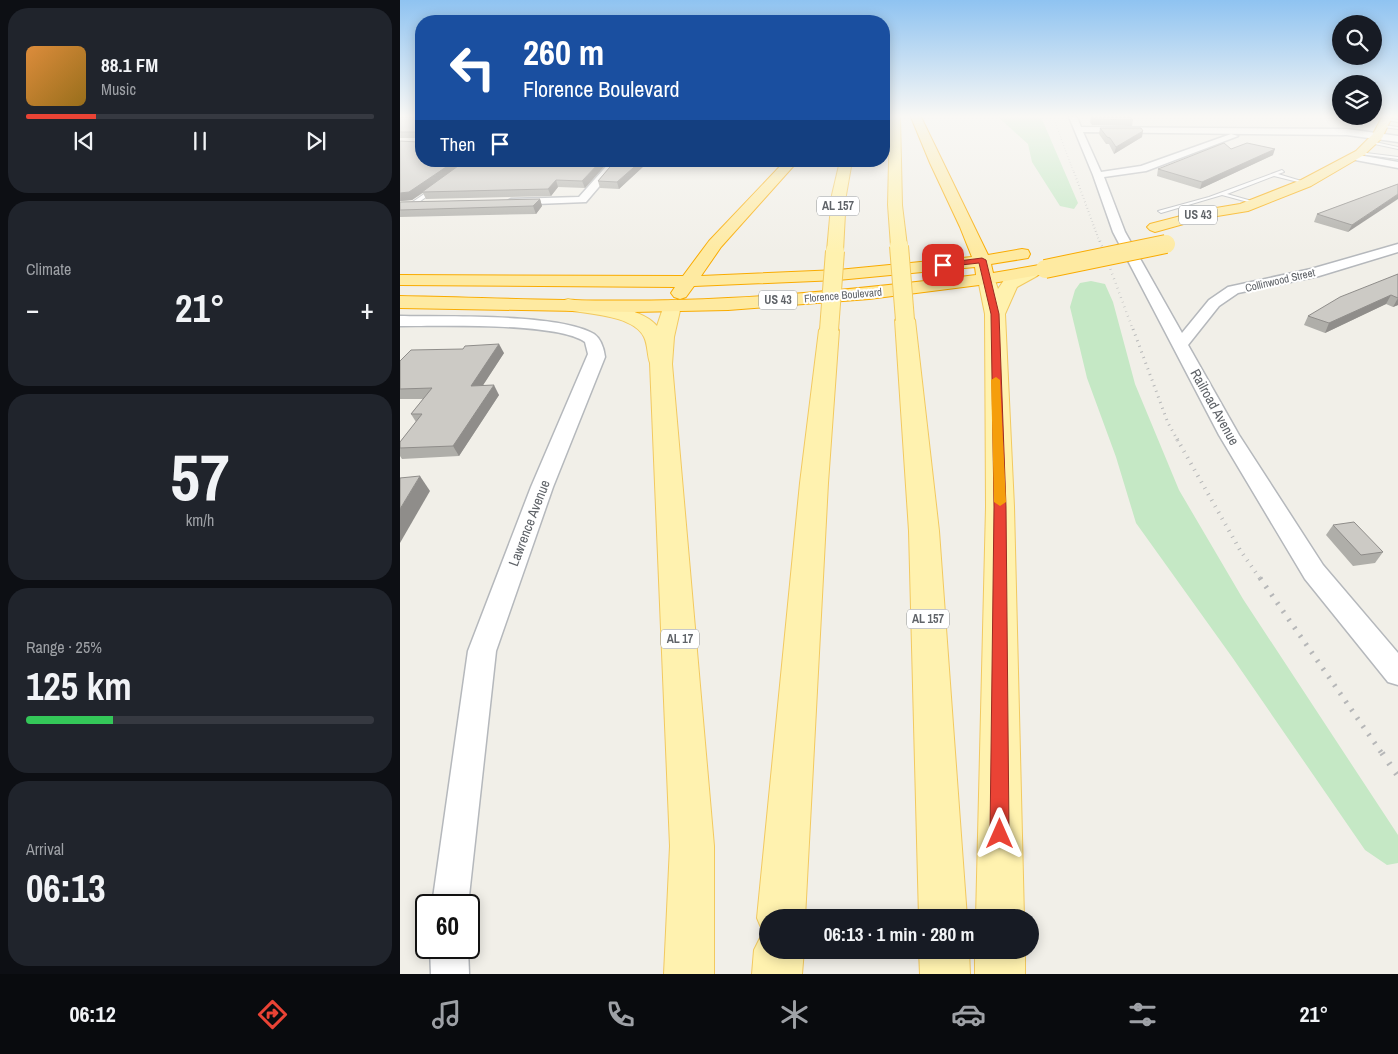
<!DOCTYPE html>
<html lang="en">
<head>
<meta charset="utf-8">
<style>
	body { margin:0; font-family:"Archivo Narrow",sans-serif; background:#20242c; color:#f1f3f6; height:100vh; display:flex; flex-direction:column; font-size:19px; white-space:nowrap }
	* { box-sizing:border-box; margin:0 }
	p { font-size:16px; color:#9ea1a6 }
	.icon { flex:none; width:28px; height:28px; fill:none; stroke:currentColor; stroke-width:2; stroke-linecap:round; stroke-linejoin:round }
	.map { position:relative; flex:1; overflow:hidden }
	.drawer { display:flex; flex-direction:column; gap:8px; padding:8px; background:#0d0f14; width:400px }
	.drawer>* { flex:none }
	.guide { position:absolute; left:15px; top:15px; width:475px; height:152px; border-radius:20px; box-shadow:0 2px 12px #0003; background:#1a4fa0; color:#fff; overflow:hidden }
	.tools { position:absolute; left:932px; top:15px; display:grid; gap:10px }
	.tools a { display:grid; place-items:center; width:50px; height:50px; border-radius:50%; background:#171b24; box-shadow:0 2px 12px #0003; font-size:25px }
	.speed { position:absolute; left:15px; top:894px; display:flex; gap:10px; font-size:25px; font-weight:700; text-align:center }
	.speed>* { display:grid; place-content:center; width:65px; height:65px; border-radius:50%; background:#171b24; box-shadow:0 2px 12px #0003; line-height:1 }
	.speed .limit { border:2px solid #111; border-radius:8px; background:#fff; color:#111 }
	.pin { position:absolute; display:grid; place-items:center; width:42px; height:42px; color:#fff; margin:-21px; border-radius:10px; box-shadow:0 2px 8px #0006 }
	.me { position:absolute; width:55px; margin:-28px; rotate:0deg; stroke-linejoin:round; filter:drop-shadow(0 0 4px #0008) }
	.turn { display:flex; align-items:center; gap:18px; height:105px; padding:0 25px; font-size:22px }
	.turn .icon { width:65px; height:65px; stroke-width:2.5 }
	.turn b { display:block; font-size:35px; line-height:42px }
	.then { display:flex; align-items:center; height:48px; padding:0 25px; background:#0003; gap:10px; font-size:19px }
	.big { font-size:38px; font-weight:700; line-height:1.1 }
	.drawer .widget { flex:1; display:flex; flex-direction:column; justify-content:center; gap:8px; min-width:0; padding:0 18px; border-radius:20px; background:#20242c }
	.drawer .dial { align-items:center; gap:0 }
	.dial b { font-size:65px; line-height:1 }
	.song { display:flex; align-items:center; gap:15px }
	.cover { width:60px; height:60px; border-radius:8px; background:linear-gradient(135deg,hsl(30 70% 55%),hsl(40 70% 35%)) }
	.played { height:5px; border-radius:2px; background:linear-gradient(90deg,#ea4335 20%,#363941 20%) }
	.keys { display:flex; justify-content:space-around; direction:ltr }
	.heat { display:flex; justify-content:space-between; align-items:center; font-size:28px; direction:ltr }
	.charge { height:8px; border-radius:4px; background:linear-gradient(90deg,#34c759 25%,#363941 0) }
	.trip { position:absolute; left:359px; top:909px; width:280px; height:50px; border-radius:25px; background:#171b24; box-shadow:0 2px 12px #0003; font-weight:700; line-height:50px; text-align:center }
	.tab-bar { display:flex; height:80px; justify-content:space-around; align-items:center; background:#090b0e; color:#9ea1a6 }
	.tab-bar .icon { width:35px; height:35px }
	.tab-bar .selected { color:#ea4335 }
	.tab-bar b { font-size:22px; color:#f1f3f6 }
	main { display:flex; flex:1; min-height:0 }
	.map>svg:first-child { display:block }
</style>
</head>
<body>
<main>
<section class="drawer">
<div class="widget">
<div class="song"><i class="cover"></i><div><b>88.1 FM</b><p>Music</p></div></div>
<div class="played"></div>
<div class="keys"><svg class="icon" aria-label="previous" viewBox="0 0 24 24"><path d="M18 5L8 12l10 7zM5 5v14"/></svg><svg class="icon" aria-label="pause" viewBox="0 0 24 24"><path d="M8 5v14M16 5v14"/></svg><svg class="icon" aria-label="next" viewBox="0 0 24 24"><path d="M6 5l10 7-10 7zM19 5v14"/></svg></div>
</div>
<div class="widget"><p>Climate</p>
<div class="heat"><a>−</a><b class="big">21°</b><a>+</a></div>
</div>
<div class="widget dial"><b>57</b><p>km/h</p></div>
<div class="widget"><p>Range · 25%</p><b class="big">125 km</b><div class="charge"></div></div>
<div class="widget"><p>Arrival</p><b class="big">06:13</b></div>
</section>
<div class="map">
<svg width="998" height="974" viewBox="0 0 998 974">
	<rect width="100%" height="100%" fill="#f1efe8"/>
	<!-- green -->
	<g fill="#c5e8c5">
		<path d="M598,117H641L678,203L674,209L660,206L632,162L628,144Z"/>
		<path d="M691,281L705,284L713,302L735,384L779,490L843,599L998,835V863L987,865L965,850L832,657L736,523L716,457L687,378L670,307L675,290L680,283Z"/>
	</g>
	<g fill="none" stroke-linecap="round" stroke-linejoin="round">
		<!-- service casing -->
		<g stroke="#b5b8bc" stroke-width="2">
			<g id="service">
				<path d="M986,118L998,120V122L986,120Z"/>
				<path d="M982,125L998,127V129L983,127Z"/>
				<path d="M970,141L998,147V149L970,143Z"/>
				<path d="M958,152L998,157V159L960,154Z"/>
				<path d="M882,170L884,172L878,174L908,183L906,184L874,176L827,194L859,203V205L822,195L761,213L758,211L809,197Z"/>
				<path d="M33,188L37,189L15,205H11V203Z"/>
			</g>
		</g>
		<!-- minor casing -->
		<g stroke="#b5b8bc" stroke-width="3">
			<g id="minor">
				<path d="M669,117H677L681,127L947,129L998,136V142L947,135L683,132L701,172L741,166L831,134L838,136L746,171L704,177L725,232L782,333L809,300L828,287L911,269L998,244V252L919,276L838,293L819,306L788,345L839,435L923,565L998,653V685L988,682L905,579L819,435L713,232L693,175Z"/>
				<path d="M953,154L998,162V168L950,159L948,157Z"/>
				<path d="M211,161H221L186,202L111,205L106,202L111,199L179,197Z"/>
				<path d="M0,316C43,317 160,313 194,334C201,339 204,349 205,357L153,487L96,651L68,905H32L68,651L131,487L188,354L185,342C158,322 38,326 0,326Z"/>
				<path d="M30,948H68L69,974H31Z"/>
			</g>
		</g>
		<!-- primary casing -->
		<g stroke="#f2c960" stroke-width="2">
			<g id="primary">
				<path d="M490,117H500L502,205L507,246L505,249H493L491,246L488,205Z"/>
				<path d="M440,161H452L446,195L443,251L441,254H429L427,251L432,195Z"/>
				<path d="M631,267L637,268L640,272L637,276L617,287L605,314L614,507L624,918H576L586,507L585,314L578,279L581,275L587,274L593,275L598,289L604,280Z"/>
				<path d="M168,299C192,303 241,306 257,326L265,302L272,300L279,302L281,306L274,337L272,364L314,846V974H264L270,846L250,363C247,355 248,345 244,337C233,314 183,314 161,309L159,305L161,301Z"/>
				<path d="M505,314L512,316L515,320L539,531L567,918H519L509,531L495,320L498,316Z"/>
				<path d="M429,324L436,326L439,330L428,483L405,918H368V950H404L402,974H352L354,950L363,932L357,918L400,483L419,330L422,326Z"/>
				<path d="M519,950H569L570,974H520Z"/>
				<rect x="575" y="950" width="50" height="24"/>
			</g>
		</g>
		<!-- trunk casing -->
		<g stroke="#f9ab00" stroke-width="2">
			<g id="trunk">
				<path d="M511,117H521L588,255L622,249L628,250L630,254L628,258L591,264L593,273L645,264L651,265L654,269L651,273L587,284L469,299L328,310L233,312L0,308V296C109,298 219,304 328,298C411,294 494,285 576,275L575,267L438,280L294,286L286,297L280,299L274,297L271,293L275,287L0,285V275L283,276L309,241L385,161H398L321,247L301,276L438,270L572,257L560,227L530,163Z"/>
				<path d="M982,117H992L982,138L964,155L911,186L848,211L805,218L755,232L750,230L747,227L750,224L804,210L840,204L901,180L956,151L973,134Z"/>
			</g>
		</g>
		<!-- service -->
		<use href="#service" fill="#fff" fill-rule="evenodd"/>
		<!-- minor -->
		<use href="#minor" fill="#fff" fill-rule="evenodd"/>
		<!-- primary -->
		<use href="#primary" fill="#fff2af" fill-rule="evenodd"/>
		<!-- trunk -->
		<use href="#trunk" fill="#feeaa1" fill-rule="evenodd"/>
		<!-- rail-far6 -->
		<path stroke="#b6b7b8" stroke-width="1" stroke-dasharray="0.5 2.5" stroke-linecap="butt" d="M653,117L674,173"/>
		<!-- rail-far5 -->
		<path stroke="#b6b7b8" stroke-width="2" stroke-dasharray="0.5 3" stroke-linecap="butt" d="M674,172L700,243"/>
		<!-- rail-far4 -->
		<path stroke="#b6b7b8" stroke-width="2.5" stroke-dasharray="0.5 4.5" stroke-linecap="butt" d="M700,241L733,330"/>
		<!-- rail-far3 -->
		<path stroke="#b6b7b8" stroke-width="3" stroke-dasharray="1 5" stroke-linecap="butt" d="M733,329L768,423L778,441"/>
		<!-- rail-far2 -->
		<path stroke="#b6b7b8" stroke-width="4" stroke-dasharray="1 6" stroke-linecap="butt" d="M777,439L840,550L861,580"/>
		<!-- rail-far1 -->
		<path stroke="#b6b7b8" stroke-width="5" stroke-dasharray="2 8" stroke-linecap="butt" d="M860,578L983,755"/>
		<!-- rail -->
		<path stroke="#b6b7b8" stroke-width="6" stroke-dasharray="2 10" stroke-linecap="butt" d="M982,753L998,776"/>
		<!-- primary-bridge casing -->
		<g stroke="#f2c960" stroke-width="20" stroke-linecap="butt">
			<g id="primary-bridge">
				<path d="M499,246L505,320"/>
				<path d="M429,330L435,251"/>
			</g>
		</g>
		<!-- trunk-bridge casing -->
		<g stroke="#f9ab00" stroke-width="20" stroke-linecap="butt">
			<path id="trunk-bridge" d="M645,269L766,244"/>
		</g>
		<!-- primary-bridge -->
		<use href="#primary-bridge" stroke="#fff2af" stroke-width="18"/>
		<!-- trunk-bridge -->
		<use href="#trunk-bridge" stroke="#feeaa1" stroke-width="18"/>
	</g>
	<!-- wall -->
	<g fill="#afaea9">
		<path d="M0,117H21V161H209L185,188L158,187L151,196L26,199L23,193L12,200L0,201V141L18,142L19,138H0Z"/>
		<path d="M691,117H730L733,120L732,126L692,125L690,122Z"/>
		<path d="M700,128L742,137L714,154L709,144H706L699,134Z"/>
		<path d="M831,149L873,155L800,189L757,176L758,169Z"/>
		<path d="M215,161H300L296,166L245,165L219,189L200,188L198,181Z"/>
		<path d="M998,184L948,232L914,222L917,214Z"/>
		<path d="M140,199L142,206L136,214L0,217V202Z"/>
		<path d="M998,274V305L993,307L986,304L925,333L904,325L908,316Z"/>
		<path d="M104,353L83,385L99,395L59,456L2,459L0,456V442L16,422L11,414L23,399H0V361Z"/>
		<path d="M933,525L983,552L975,563L953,566L926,535Z"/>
	</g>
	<!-- shaded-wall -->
	<g fill="#8f8d8a">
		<path d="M743,131L742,137L714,154L716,147Z"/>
		<path d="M875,149L873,155L800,189L802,182Z"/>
		<path d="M55,161H67L12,200L0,201V193Z"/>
		<path d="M201,161H209L185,188L182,181Z"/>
		<path d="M241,161H244L245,165L219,189L217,182Z"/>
		<path d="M295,161H300L296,166Z"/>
		<path d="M156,180L158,187L151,196L148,189Z"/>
		<path d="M998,194V199L948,232L952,225Z"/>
		<path d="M140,199L142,206L136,214L133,206Z"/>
		<path d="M991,295L986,304L925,333L929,323Z"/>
		<path d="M998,298V305L993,307Z"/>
		<path d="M99,344L104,353L76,396L71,386Z"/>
		<path d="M94,385L99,395L59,456L53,446Z"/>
		<path d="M20,476L30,491L0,543V509Z"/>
	</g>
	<!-- building -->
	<g fill="#cccac5" stroke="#8f8d8a">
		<path d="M0,117H21V161H55L9,192L0,193V141L18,142L20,134L18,132H0Z"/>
		<path d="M692,117H730L733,120L693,119Z"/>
		<path d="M700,128H741L743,131L716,147L710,138L707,137Z"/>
		<path d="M824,143L831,149L847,143L875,149L802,182L758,169Z"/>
		<path d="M65,161H201L182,181L156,180L148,189L22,192Z"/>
		<path d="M215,161H241L217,182L198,181Z"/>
		<path d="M998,184V194L952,225L917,214Z"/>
		<path d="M140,199L133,206L0,210V202Z"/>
		<path d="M998,274V298L991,295L929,323L908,316L940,297Z"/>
		<path d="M99,344L71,386L94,385L53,446L0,448V442L22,414H11L32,388L0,389V361L11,350L63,349L65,346Z"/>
		<path d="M20,476L0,509V478Z"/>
		<path d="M954,522L983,552L961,555L933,525Z"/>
	</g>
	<!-- sky -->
	<linearGradient id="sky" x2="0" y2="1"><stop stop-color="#8fc3f1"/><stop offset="0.46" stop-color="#f9f8f5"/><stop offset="1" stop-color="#f9f8f5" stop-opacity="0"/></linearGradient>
	<rect width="998" height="253" fill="url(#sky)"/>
	<!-- route -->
	<path fill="#ea4335" stroke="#982c22" d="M582,258L586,260L599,314L606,507L609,834L606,840L600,843L593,840L590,834L594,507L591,314L579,263L543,267L539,265L543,263Z"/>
	<!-- slow -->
	<path fill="#f59e0b" d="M596,377L600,380L606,502L600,506L594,502L591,380Z"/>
	<g text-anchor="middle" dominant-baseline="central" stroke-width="4" stroke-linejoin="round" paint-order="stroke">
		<!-- far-street labels -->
		<g font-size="11" fill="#5f6368" stroke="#fff">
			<text transform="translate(880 280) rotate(-13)">Collinwood Street</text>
			<text transform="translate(443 295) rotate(-5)">Florence Boulevard</text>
		</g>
		<!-- shield labels -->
		<g fill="#fff" stroke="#8f9295" stroke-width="1">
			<rect x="417" y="196.5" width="42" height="19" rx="4"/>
			<rect x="779" y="205.5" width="38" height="19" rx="4"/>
			<rect x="359" y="290.5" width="38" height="19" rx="4"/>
			<rect x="507" y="609.5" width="42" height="19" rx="4"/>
			<rect x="261" y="629.5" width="38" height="19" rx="4"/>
		</g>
		<g font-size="12" font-weight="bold" fill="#5f6368">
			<text x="438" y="206">AL 157</text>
			<text x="798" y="215">US 43</text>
			<text x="378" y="300">US 43</text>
			<text x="528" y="619">AL 157</text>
			<text x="280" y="639">AL 17</text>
		</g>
		<!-- street labels -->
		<g font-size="14" fill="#5f6368" stroke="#fff">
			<text transform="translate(815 407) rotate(61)">Railroad Avenue</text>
			<text transform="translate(129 523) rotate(-69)">Lawrence Avenue</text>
		</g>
	</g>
</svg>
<div class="tools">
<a><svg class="icon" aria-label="search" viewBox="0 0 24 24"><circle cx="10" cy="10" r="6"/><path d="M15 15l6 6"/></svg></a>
<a><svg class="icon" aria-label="layers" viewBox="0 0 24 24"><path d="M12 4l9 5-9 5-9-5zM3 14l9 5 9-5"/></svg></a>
</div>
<div class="speed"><div class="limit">60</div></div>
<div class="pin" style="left:543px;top:265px;background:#d93025"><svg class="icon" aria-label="arrive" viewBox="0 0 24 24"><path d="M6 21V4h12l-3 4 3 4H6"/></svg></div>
<svg class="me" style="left:600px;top:834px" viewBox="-20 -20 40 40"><path d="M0-17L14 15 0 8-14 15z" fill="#ea4335" stroke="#fff" stroke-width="4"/></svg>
<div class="trip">06:13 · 1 min · 280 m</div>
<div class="guide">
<div class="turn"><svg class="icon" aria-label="left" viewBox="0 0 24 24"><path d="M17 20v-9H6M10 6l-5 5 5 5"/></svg><div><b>260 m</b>Florence Boulevard</div></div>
<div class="then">Then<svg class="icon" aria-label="arrive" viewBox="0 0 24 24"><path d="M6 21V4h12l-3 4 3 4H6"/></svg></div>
</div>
</div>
</main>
<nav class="tab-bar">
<b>06:12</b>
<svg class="icon selected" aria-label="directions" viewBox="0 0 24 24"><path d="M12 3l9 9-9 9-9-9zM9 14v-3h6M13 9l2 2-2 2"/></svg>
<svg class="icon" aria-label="music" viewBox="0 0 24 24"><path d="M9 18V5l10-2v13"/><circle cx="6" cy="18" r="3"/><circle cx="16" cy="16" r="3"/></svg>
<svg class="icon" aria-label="phone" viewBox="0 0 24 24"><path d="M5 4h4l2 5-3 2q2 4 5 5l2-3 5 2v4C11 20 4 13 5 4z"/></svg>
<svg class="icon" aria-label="climate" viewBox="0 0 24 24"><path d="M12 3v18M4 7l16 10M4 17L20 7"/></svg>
<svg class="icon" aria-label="car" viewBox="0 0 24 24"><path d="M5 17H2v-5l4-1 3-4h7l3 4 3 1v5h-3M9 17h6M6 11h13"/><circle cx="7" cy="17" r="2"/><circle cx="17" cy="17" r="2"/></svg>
<svg class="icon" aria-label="filters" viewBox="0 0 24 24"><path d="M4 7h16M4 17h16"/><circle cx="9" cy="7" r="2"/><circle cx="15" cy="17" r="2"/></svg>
<b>21°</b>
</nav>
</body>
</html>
